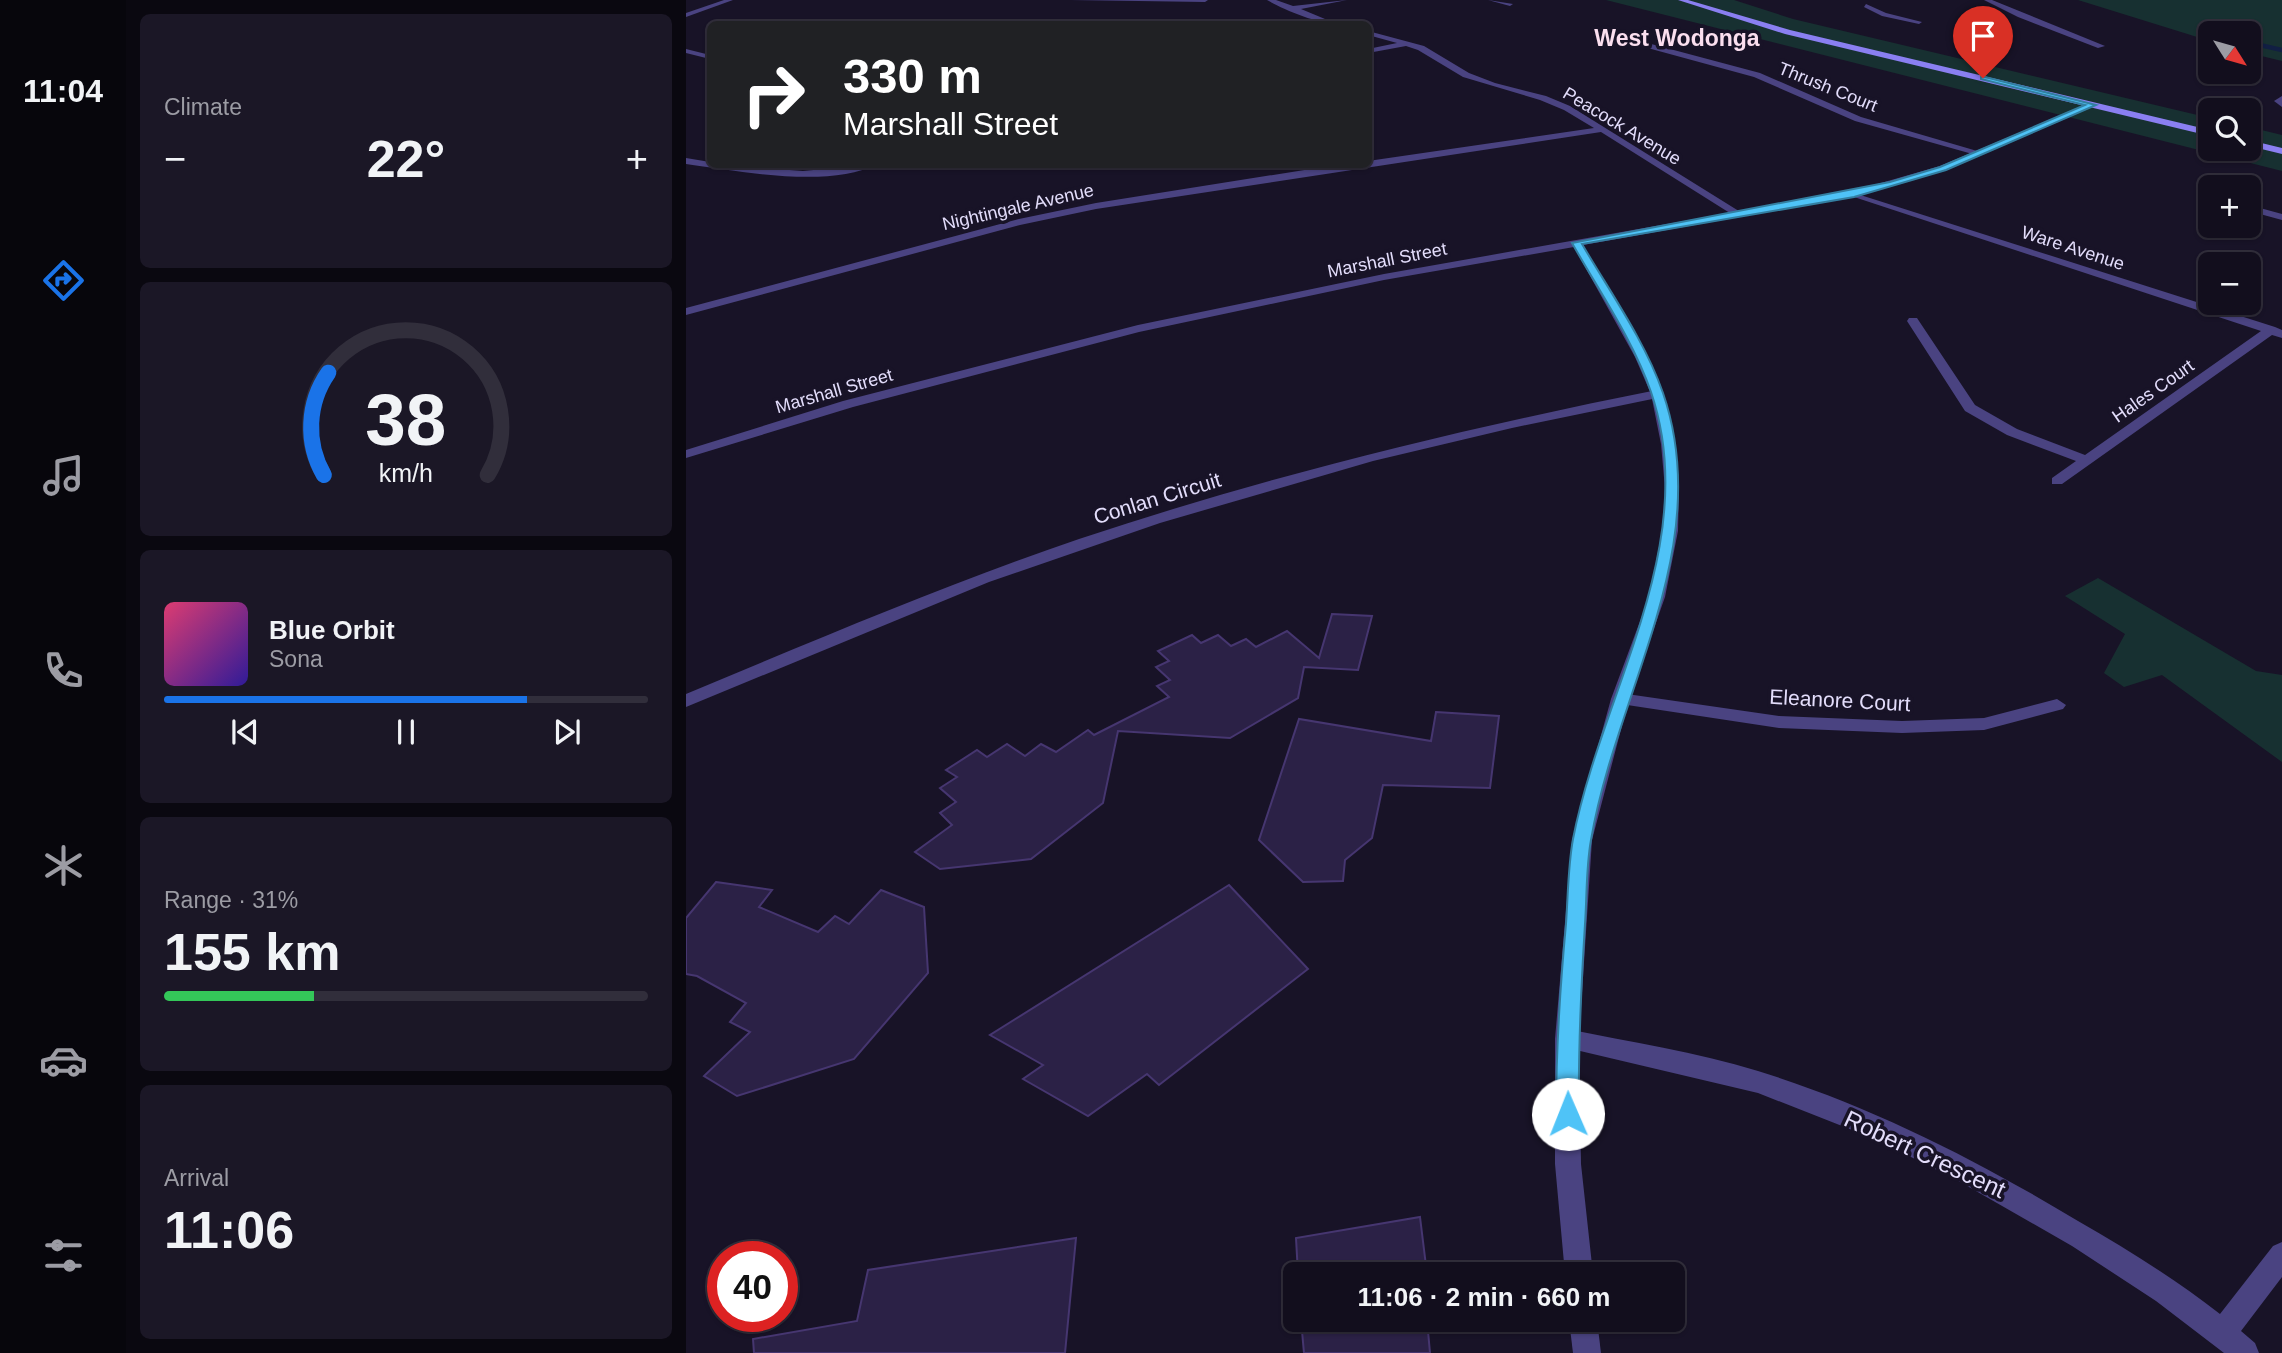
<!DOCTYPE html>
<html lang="en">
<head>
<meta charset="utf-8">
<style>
	body { margin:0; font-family:Helvetica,sans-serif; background:#1b1726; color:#f1f3f6; height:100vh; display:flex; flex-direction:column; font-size:26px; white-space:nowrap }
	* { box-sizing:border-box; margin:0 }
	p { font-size:23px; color:#9c9ca4 }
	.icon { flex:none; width:38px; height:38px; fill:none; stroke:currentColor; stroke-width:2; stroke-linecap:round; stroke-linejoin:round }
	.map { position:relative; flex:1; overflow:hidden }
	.side { display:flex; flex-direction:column; gap:14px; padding:14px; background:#0a0810; width:560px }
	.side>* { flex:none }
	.guide { position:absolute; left:21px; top:21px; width:665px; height:147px; border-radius:10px; box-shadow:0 2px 5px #0004,0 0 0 2px #312e3b; background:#202124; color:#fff; overflow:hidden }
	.needle { width:46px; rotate:127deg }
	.tools { position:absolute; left:1512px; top:21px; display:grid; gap:14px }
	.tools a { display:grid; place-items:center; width:63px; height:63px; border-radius:10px; background:#120e1d; box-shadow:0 2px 5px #0004,0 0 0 2px #312e3b; font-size:35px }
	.speed { position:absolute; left:21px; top:1241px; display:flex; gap:14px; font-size:35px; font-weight:700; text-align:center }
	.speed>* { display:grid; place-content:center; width:91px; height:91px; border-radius:50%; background:#120e1d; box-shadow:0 2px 5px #0004,0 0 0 2px #312e3b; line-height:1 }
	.speed .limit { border:10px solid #d22; background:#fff; color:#111 }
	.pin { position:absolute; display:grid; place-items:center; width:60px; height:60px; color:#fff; margin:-72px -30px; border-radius:50% 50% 50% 0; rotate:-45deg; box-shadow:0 0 7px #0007 }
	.pin .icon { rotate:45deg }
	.me { position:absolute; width:77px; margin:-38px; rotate:359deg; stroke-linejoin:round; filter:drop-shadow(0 0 5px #0008) }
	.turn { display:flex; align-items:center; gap:24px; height:147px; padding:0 21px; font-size:32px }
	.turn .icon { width:91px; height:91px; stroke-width:2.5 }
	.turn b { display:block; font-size:49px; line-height:60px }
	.big { font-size:52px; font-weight:600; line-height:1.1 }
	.side .card { flex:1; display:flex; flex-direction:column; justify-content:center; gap:10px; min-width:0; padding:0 24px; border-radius:10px; background:#1b1726 }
	.side .dial { align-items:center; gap:0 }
	.dial svg { height:182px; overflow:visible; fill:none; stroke:#312e3b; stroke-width:7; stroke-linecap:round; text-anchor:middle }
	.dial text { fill:#f1f3f6; stroke:none }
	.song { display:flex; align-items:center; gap:21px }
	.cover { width:84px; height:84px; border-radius:10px; background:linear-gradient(135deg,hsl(340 70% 55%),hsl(250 70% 35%)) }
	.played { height:7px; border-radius:4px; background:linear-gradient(90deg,#1a73e8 75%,#312e3b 75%) }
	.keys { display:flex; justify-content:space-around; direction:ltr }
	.heat { display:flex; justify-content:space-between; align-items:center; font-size:38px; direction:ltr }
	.charge { height:10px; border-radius:5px; background:linear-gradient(90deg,#34c759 31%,#312e3b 0) }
	.trip { position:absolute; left:597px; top:1262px; width:402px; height:70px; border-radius:10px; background:#120e1d; box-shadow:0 2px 5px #0004,0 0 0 2px #312e3b; font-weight:600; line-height:70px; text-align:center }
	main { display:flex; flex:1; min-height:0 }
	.tabs { display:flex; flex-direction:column; width:126px; justify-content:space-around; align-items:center; background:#07060c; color:#9c9ca4 }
	.tabs .icon { width:49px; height:49px }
	.tabs .current { color:#1a73e8 }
	.tabs b { font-size:32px; color:#f1f3f6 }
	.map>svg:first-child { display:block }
</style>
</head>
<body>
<main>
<nav class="tabs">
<b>11:04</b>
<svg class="icon current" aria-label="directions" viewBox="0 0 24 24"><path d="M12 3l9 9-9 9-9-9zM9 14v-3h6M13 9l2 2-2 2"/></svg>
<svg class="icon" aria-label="music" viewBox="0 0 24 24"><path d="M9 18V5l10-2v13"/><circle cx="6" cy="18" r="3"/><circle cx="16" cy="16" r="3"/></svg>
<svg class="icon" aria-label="phone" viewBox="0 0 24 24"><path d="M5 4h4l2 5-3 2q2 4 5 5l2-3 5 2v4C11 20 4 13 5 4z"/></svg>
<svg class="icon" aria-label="climate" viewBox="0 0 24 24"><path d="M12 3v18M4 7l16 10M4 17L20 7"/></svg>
<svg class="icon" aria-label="car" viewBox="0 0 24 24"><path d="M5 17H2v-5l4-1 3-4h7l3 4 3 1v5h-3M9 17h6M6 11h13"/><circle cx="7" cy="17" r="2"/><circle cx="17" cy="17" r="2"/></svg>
<svg class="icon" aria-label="filters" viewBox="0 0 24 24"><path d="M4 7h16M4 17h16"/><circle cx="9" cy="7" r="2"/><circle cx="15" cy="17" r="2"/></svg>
</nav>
<section class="side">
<div class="card"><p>Climate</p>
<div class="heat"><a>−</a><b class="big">22°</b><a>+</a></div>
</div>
<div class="card dial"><svg viewBox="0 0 100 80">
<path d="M14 69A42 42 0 1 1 86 69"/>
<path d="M14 69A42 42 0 0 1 16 24" stroke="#1a73e8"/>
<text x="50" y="56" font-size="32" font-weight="700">38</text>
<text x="50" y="72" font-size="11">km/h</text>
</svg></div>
<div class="card">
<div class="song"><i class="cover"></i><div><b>Blue Orbit</b><p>Sona</p></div></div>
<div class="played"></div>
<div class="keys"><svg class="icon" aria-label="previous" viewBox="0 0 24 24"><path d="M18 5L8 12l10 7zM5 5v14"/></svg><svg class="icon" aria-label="pause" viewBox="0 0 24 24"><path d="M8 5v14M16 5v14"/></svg><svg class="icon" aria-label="next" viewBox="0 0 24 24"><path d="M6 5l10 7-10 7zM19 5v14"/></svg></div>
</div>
<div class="card"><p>Range · 31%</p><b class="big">155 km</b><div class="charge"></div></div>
<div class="card"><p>Arrival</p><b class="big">11:06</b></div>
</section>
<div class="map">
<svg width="1596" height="1353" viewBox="0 0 1596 1353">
	<rect width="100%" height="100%" fill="#181327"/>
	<!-- green -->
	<g fill="#173031">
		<path d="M920,0H1048L1107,19L1524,118V149H1563V127L1596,135V171Z"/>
		<path d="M1392,0H1596V61L1563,53V33H1524V41Z"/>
		<path d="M1412,578L1570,671L1596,675V762L1476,675L1438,687L1418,673L1439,634L1379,596Z"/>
	</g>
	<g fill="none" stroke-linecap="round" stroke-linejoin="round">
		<!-- stream -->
		<path stroke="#111f43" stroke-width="4.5" d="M1565,43L1596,50"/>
	</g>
	<!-- building -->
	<g fill="#2b2146" stroke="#463670" stroke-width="2">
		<path d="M646,614L686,616L672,670L618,667L612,698L544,738L432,731L417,803L345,859L254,869L229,852L266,825L254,813L270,802L254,788L271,777L260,770L291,750L301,757L321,744L339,756L355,744L370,752L402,730L408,735L483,697L471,686L484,680L470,667L483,661L472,651L506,635L515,643L532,635L545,646L560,639L570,647L601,631L633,658Z"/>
		<path d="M750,712L813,716L804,788L697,785L686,838L659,860L657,881L617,882L573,840L613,719L745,741Z"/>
		<path d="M30,882L86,890L73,907L132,932L149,916L163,924L195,890L238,907L242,973L168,1059L51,1096L18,1076L64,1032L44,1022L60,1003L11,976L0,974V918Z"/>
		<path d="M543,885L622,969L473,1085L461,1074L402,1116L337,1079L357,1065L304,1035Z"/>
		<path d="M734,1217L741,1274H612L610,1238Z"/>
		<path d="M390,1238L379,1353H68L67,1339L171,1321L182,1270Z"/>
		<path d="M615,1320H741L744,1353H618Z"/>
	</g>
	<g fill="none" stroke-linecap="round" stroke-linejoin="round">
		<!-- minor -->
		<g fill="#4a4381" fill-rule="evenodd">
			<path d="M38,0H47L0,17V13Z"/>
			<path d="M385,0H522L519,2Z"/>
			<path d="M581,0H590L607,6L661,0L615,9L651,24C632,24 596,9 581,0Z"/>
			<path d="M802,0L827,4L824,6Z"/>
			<path d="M1298,0H1306L1419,46L1412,48L1332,17Z"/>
			<path d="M1180,4L1200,13L1236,22L1233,24L1196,16L1178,7Z"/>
			<path d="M157,21L159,24H149L151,23Z"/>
			<path d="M682,31L738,46L783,73L809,83L860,96L884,106L1056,213L1047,215L915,132L410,209L334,225L0,315V308L333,219L410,203L656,164H682V161L908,128L878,110L854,100L777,77L732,50L720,46L682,53V49L711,43L682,35Z"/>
			<path d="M939,37L1074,73L1175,117L1298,153L1290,155L1169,121L1068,77L936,41Z"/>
			<path d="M0,49L24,55V59L0,53Z"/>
			<path d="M1596,96V107L1588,101Z"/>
			<path d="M0,158L24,162V164L117,171L191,164C144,189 52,171 0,164Z"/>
			<path d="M1165,192L1589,327L1596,330V338L1586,335L1376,484H1366V478L1390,461L1321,435L1279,411L1221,321L1223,318H1231L1289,405L1331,429L1399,455L1575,331L1165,196Z"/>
			<path d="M1563,205L1596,214V220L1563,211Z"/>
			<path d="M971,390L976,391V397L826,428L687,461L474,523L303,582L0,707V694C130,640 260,584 393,539C582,476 775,429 971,390Z"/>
			<path d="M934,693L1093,716L1216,721L1298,718L1371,699L1380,705L1377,709L1298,730L1216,733L1093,728L928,703L925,699Z"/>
			<path d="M881,1029C945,1042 1010,1052 1072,1071C1185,1106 1291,1160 1392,1221C1441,1249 1489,1279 1534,1314L1587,1246L1596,1242V1277L1555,1331L1569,1343L1573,1353H1538L1470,1301L1386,1246L1269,1179L1189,1139L1072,1093L873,1046L869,1039L873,1032Z"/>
		</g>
		<!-- tertiary -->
		<g fill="#4a4381" fill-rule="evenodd">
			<path d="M1404,103L1411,105L1260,170L1171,196L897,245L961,357L977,394L989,444L993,489L992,531L979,597L943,699L906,840L893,1039L895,1164L907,1274H879L869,1164V1039L886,840L925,699L963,597L976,531L979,489L975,444L965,394L949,357L888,247L698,280L453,332L167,407L0,458V450L157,401L452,325L698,274L1167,191L1254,166Z"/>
			<path d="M883,1320H911L915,1353H887Z"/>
		</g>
		<!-- secondary -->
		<g fill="#8a7ff1" fill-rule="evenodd">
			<path d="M992,0H1002L1104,30L1524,130V136L1099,34Z"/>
			<path d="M1563,140L1596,148V154L1563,146Z"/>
		</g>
	</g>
	<!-- route -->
	<path fill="#4fc3f7" stroke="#337fa1" stroke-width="2" d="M1295,76L1410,105L1260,170L1168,197L896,244C924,292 959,341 977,393C1030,547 930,691 905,840C900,867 901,896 899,924C895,988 892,1050 893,1114L890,1121L882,1124L874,1121L870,1114C870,1050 874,988 880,924C882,896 882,866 887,839C915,693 1017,544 965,392C947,340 913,291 886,243L1204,182L1254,167L1399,105L1295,79Z"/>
	<g text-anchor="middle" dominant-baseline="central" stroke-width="7" stroke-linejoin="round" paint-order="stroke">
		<!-- far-street labels -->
		<g font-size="18" fill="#e3ddfb" stroke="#181327">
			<text transform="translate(1142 87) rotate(22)">Thrush Court</text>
			<text transform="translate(936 126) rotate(31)">Peacock Avenue</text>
			<text transform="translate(332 207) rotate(-13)">Nightingale Avenue</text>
			<text transform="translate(1387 248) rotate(18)">Ware Avenue</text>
			<text transform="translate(701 260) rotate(-11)">Marshall Street</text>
			<text transform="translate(148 391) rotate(-16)">Marshall Street</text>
			<text transform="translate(1467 391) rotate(-35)">Hales Court</text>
		</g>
		<!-- street labels -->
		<g font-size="21" fill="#e3ddfb" stroke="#181327">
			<text transform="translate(471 498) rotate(-17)">Conlan Circuit</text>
			<text transform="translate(1154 700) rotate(3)">Eleanore Court</text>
		</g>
		<!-- far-district labels -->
		<g font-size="23" font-weight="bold" fill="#fbdfef" stroke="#181327">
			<text x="991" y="38">West Wodonga</text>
		</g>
		<!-- near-street labels -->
		<g font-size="24" fill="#e3ddfb" stroke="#181327">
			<text transform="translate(1239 1154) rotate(25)">Robert Crescent</text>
		</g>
	</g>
</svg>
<div class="tools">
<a><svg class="needle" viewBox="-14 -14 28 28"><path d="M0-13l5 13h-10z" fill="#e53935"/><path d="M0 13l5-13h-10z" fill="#9c9ca4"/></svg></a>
<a><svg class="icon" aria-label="search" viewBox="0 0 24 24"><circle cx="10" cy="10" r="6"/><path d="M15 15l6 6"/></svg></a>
<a>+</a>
<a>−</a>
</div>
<div class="speed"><div class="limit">40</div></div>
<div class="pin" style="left:1297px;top:78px;background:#d93025"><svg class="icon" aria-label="arrive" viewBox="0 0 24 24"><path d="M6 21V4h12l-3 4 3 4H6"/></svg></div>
<svg class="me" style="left:882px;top:1114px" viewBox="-20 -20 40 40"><circle r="19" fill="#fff"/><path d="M0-13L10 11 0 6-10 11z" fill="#4fc3f7"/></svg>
<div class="trip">11:06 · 2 min · 660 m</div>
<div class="guide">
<div class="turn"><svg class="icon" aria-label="right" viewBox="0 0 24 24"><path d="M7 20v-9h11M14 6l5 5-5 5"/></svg><div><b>330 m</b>Marshall Street</div></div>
</div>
</div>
</main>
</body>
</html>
